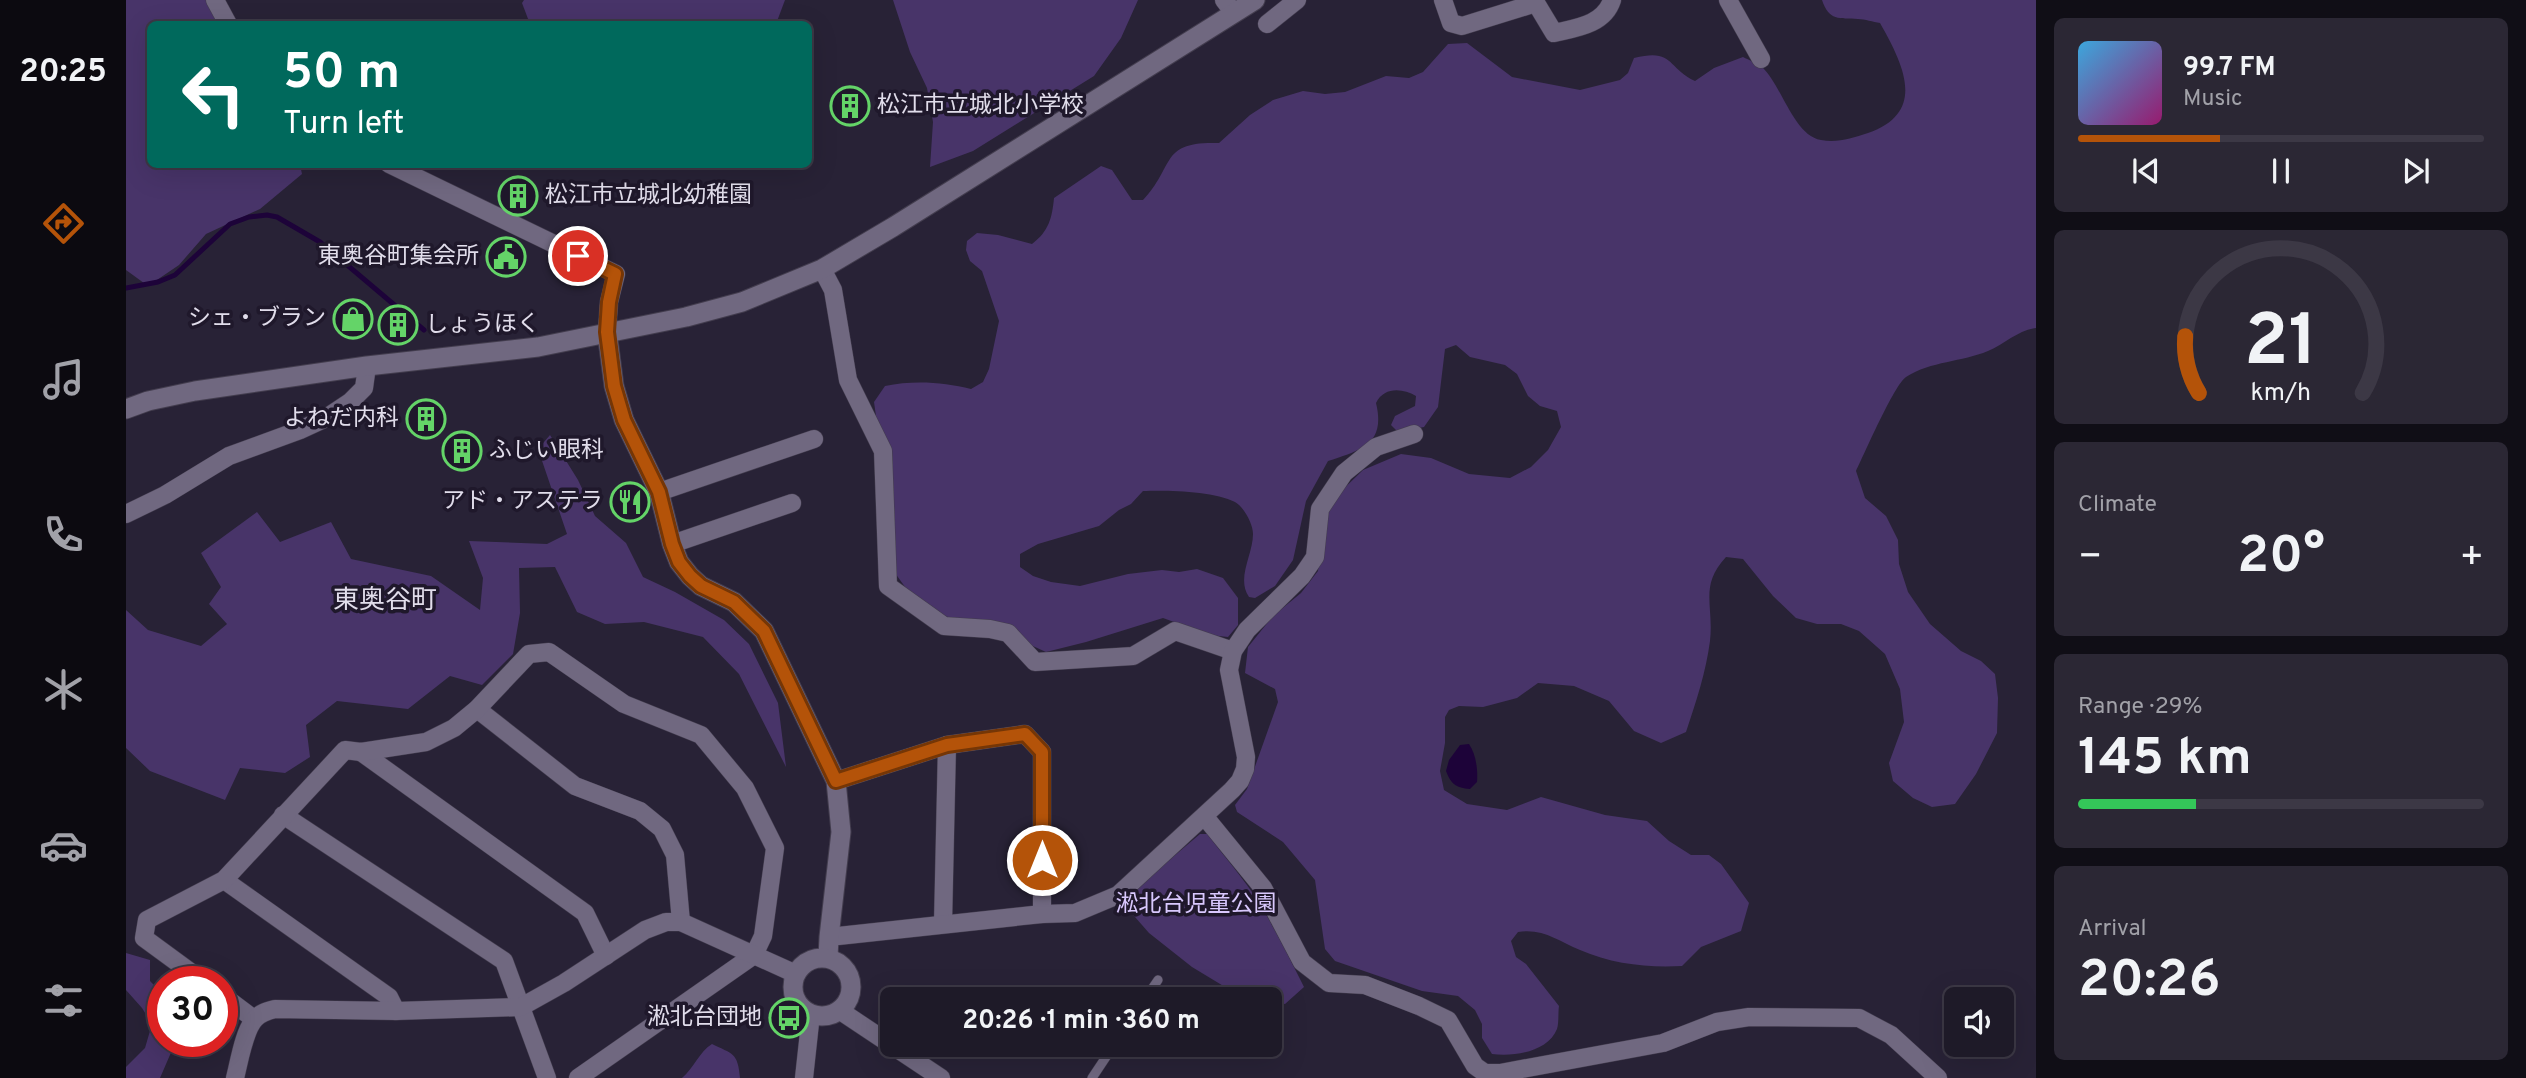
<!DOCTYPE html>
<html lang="en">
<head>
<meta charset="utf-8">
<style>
	body { margin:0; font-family:Overpass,"Noto Sans JP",sans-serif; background:#2b2734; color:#f1f3f6; height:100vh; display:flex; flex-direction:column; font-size:26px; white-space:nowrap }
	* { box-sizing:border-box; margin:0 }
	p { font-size:23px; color:#a1a1a8 }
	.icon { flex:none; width:38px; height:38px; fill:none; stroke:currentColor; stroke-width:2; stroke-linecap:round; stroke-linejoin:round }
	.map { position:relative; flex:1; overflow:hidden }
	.panel { display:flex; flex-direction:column; gap:18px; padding:18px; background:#100e16; width:490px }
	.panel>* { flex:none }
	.hud { position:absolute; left:21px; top:21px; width:665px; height:147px; border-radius:10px; box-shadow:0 7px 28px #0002,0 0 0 2px #3c3845; background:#00695c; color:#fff; overflow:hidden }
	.fabs { position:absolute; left:1818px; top:987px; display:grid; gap:14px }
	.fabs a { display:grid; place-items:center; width:70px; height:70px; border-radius:10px; background:#1e1a28; box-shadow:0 7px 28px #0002,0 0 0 2px #3c3845; font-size:35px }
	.speed { position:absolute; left:21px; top:966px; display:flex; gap:14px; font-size:35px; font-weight:700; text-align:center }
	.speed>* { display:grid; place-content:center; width:91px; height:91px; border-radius:50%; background:#1e1a28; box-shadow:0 7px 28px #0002,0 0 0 2px #3c3845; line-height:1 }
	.speed .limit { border:10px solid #d22; background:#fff; color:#111 }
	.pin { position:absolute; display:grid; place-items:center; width:60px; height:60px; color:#fff; margin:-30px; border:4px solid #fff; border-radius:50%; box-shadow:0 2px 7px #0007 }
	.me { position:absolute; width:77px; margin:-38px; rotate:0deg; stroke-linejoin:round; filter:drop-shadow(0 0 5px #0008) }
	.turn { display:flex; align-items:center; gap:24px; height:147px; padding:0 21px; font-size:32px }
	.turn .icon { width:91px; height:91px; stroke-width:2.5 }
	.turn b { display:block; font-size:49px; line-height:60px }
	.big { font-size:52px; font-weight:700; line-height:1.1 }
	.panel .tile { flex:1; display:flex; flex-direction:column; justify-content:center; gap:10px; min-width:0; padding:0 24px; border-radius:10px; background:#2b2734 }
	.panel .dial { align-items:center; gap:0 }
	.dial svg { height:182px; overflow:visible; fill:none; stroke:#3c3845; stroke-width:7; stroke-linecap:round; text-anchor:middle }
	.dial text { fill:#f1f3f6; stroke:none }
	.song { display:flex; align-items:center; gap:21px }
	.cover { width:84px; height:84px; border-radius:10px; background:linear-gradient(135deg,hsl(200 70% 55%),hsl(320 70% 35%)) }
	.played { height:7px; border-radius:4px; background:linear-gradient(90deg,#b45309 35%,#3c3845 35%) }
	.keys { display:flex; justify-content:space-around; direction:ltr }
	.heat { display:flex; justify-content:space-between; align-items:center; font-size:38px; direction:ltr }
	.charge { height:10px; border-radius:5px; background:linear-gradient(90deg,#34c759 29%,#3c3845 0) }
	.trip { position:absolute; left:754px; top:987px; width:402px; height:70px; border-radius:10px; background:#1e1a28; box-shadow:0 7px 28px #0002,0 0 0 2px #3c3845; font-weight:700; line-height:70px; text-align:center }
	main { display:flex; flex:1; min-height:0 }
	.tabs { display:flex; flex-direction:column; width:126px; justify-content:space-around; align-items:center; background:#0c0a10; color:#a1a1a8 }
	.tabs .icon { width:49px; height:49px }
	.tabs .active { color:#b45309 }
	.tabs b { font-size:32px; color:#f1f3f6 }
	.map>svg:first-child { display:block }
</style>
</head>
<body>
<main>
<nav class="tabs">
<b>20:25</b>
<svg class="icon active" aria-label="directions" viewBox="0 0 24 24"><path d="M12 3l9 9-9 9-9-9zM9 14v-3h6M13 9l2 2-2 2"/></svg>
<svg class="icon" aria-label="music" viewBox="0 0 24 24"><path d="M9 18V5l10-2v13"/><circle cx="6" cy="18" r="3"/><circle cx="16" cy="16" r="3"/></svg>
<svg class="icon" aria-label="phone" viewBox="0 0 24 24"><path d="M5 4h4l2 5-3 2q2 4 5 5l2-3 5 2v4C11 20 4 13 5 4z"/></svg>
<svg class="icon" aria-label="climate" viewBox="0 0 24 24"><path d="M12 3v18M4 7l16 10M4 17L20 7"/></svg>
<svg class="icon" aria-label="car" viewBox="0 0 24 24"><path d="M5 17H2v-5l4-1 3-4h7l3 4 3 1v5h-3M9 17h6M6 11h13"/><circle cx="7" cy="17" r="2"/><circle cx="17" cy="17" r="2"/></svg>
<svg class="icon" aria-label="filters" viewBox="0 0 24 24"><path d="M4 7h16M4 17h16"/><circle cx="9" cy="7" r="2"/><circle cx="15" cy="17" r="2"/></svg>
</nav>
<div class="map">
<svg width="1910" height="1078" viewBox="0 0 1910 1078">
	<rect width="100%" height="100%" fill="#282236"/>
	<!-- green -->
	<g fill="#483469">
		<path d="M0,0H86L98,24H24V164L174,165L176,174L134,209L80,234L53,265L22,286L0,270Z"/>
		<path d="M398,0H659L650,24H404L396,3Z"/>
		<path d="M767,0H1012L995,38L968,76L847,151L804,167L807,122L801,88L784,52Z"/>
		<path d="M1696,0H1910V328C1892,330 1879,344 1862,351C1836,362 1805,361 1780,377C1768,385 1738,455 1730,471L1739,498L1760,516L1772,540L1773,564L1782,592L1804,624L1835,651L1855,661L1869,674L1872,698L1871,733L1850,774L1829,804L1806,807L1787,798L1767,781L1763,763L1778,722L1774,689L1759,654L1733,631L1715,624H1691L1670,618L1647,596L1617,559L1600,557C1573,586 1588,605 1584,641C1580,672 1570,702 1560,732L1535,743L1508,731L1483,701L1448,686L1412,683L1391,698L1357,707L1333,706L1323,710L1319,717V743L1314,771L1318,790L1341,804L1381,810L1415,797L1479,815L1521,821L1543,841L1565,855H1583L1595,864L1623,903L1615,931L1575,947L1556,966C1522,968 1486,964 1454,950C1432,941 1417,928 1392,932L1385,941L1390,957L1400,964L1433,1006C1432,1012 1433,1023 1431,1029C1422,1052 1387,1057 1366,1054L1356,1038V1024L1349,1010L1332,996L1296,991L1209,961L1199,949L1189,880L1157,842L1111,812L1109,805L1121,789L1152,702L1149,689L1119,673L1122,647L1147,616L1175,593L1192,571L1195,534L1204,502L1237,470L1275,454L1305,458L1343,474L1384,478L1405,467L1422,450L1435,427L1431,411L1414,406L1402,396L1391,374L1379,365L1344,357L1330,345L1319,349L1312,407L1298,427L1272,432L1265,425L1269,416L1289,406L1290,396C1276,388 1258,387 1250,403C1260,444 1235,450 1202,461L1180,501L1167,560L1149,586L1129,598L1123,597C1110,578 1127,555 1127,534C1127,524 1118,507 1109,502C1088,491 1041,490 1017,491L1005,504L993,510L973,526L912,544L894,554V567L907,576L925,582L954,586L1002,574L1036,570L1053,572L1071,569L1097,578L1112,598V625L1102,637L1084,635L1037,618L960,642L920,652L898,642L830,621L809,611L782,591L769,573L766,451L751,423L748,402L759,386C787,380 818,382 845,389L857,382L863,369L873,321L856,271L844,261L840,250L841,241L851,233L872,235L906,244C923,231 926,218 928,198L975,166L986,170L1006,200H1017C1050,165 1033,141 1093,143L1124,115L1147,100L1177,91L1199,94L1219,92L1260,76L1283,78L1297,72L1322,44L1341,43L1386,77L1454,90L1494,80L1502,73L1508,58C1548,48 1540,67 1569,81L1588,68L1617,57C1623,60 1631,63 1636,67C1656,86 1668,136 1695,140C1712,143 1726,138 1742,133C1802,112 1777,64 1754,23C1747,22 1739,19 1732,19C1713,18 1703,21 1696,0Z"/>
		<path d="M424,435L452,480L469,516L500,543L517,577L549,592L598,620L623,644L652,703L660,767L613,674L577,637L518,622L479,624L451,612L429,567L393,568L394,613L387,654L356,685L324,676L282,709L211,701L180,725L184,757L159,773L114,768L99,800L24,771L0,748V610L22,630L75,646L101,624L83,604L95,587L75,553L131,512L154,542L205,522L225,559L305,576L354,610L357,578L343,541L421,544L441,534L412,449Z"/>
		<path d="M1074,834H1081C1099,857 1118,879 1134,904C1150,931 1164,959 1178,987L1159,1004L1109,993L1066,967L1023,933L995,901Z"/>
		<path d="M0,953L24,960V981L37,994V1041H50L34,1078H0V1067L19,1048L26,1024L16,1008L0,990Z"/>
		<path d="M586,1044C606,1054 612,1052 614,1078H556C568,1068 573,1052 586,1044Z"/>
	</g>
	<!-- water -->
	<path fill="#1d0339" d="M1343,744C1350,754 1352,770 1351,782L1344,789C1330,788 1325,784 1320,771L1323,760L1334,745Z"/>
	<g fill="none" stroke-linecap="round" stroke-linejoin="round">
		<!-- stream -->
		<path stroke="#1d0339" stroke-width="5" d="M0,288L32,282L49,275L104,224L123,217L141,215L151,217L194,242L298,330"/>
		<!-- service casing -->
		<g stroke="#433d4e" stroke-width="10">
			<g id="service">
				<path d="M1019,999L1032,980"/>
				<path d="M966,1078L988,1045"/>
			</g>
		</g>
		<!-- minor casing -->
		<g stroke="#433d4e" stroke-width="19">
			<g id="minor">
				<path d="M89,0L102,24"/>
				<path d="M1098,0L1108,13"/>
				<path d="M1317,0L1325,23L1336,26L1410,3L1428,33C1449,28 1478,25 1486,0"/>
				<path d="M1602,0L1635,59"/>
				<path d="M1141,24L1171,0"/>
				<path d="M263,164L490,274L483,302L481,332"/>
				<path d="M696,269L707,290L722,380L757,451L762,586L818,626L864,629L882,633L909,662L1007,656L1049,631L1107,651"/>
				<path d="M533,492L688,439"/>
				<path d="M0,514L39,495L103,456L174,430L200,418L224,402L238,388L241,366"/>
				<path d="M546,544L666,503"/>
				<path d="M351,709L449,786L514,811L536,829L549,855L555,922"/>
				<path d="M235,752L459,913L480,956"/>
				<path d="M710,781L821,745L899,734L916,752V914"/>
				<path d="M157,815L378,961L421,1078"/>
				<path d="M1079,817L1137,888L1176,962L1203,983L1239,985L1293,1006L1322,1020L1349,1066L1359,1073H1374L1537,1043L1591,1022L1623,1017L1733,1018L1765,1035L1812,1078"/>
				<path d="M98,880L263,997L270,1011"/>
				<path d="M817,924L821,745"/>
				<path d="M703,937L916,914L949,913L992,895L1106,790L1114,781L1119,769L1120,757L1103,670L1107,651L1121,630L1176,576L1189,557L1194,509L1218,473L1250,447L1288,434"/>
				<path d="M78,982L18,938L21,920L98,880L219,750L235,752L300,742L328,728L351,709L403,654L423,652L498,704L575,735L619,788L649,848L637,936L628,955L452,1078"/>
				<path d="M96,995L128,1019"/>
				<path d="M713,1010L815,1078"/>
				<path d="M109,1078C113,1063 118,1030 129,1019C134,1013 141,1011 149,1009L270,1011L395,1007L438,983L519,930L540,922H555L670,974"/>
				<path d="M678,1078L685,1014"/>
			</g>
		</g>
		<!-- tertiary casing -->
		<g stroke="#433d4e" stroke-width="21">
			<g id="tertiary">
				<path d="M481,332L488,386L498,420L533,492L546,544L553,562L564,576L575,586L608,602L638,631L710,781L715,832L703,937L702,958"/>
				<path d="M0,409L22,401L69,391L241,366L412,347L560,317L616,302L696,269L767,227L1129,0"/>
				<circle cx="696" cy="987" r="29"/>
			</g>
		</g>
		<!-- service -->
		<use href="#service" stroke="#706880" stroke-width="9"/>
		<!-- minor -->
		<use href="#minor" stroke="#706880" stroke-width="18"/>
		<!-- tertiary -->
		<use href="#tertiary" stroke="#706880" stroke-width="19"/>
	</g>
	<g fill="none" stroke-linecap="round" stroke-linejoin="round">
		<!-- route casing -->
		<g stroke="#753606" stroke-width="18">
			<path id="route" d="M452,256L489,274L483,302L481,332L488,386L498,420L533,492L546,544L553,562L564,576L575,586L608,602L638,631L710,781L821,745L899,734L916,752V860"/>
		</g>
		<!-- route -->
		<use href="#route" stroke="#b45309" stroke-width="12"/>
	</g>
	<!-- icons -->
	<defs>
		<g id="building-ring" transform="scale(2.0125)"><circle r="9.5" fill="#1f182b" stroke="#64d468" stroke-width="1.5"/><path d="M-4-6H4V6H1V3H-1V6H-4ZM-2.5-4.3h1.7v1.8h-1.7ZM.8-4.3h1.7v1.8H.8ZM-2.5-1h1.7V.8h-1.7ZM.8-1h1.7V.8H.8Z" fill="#64d468"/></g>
		<g id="civic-ring" transform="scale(2.0125)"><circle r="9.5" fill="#1f182b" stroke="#64d468" stroke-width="1.5"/><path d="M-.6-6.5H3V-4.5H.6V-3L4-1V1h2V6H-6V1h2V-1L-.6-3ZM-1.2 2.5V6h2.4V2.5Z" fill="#64d468"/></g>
		<g id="shop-ring" transform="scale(2.0125)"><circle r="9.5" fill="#1f182b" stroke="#64d468" stroke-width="1.5"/><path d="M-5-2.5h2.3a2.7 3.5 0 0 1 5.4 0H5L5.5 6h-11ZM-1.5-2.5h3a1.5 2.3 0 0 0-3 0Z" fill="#64d468"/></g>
		<g id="restaurant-ring" transform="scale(2.0125)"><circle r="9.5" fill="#1f182b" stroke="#64d468" stroke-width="1.5"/><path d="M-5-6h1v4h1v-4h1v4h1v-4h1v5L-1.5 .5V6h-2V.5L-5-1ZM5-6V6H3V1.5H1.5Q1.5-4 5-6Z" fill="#64d468"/></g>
		<g id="bus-ring" transform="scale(2.0125)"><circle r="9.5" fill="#1f182b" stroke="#64d468" stroke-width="1.5"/><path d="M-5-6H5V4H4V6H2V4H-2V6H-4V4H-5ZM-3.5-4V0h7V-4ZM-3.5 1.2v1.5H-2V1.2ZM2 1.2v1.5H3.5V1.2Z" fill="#64d468"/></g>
	</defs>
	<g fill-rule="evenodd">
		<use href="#building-ring" x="724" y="106"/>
		<use href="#building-ring" x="392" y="196"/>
		<use href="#civic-ring" x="380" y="257"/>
		<use href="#shop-ring" x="227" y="319"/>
		<use href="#building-ring" x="272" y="325"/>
		<use href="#building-ring" x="300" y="419"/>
		<use href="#building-ring" x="336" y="451"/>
		<use href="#restaurant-ring" x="504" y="502"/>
		<use href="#bus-ring" x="663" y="1018"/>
	</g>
	<g text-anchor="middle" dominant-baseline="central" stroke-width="7" stroke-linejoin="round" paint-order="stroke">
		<!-- poi labels -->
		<g font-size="23" fill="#e1ddeb" stroke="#1f182b" text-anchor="end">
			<text x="751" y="106" text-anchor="start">松江市立城北小学校</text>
			<text x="419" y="196" text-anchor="start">松江市立城北幼稚園</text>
			<text x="353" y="257">東奥谷町集会所</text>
			<text x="200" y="319">シェ・ブラン</text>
			<text x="299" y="325" text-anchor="start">しょうほく</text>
			<text x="273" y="419">よねだ内科</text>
			<text x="363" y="451" text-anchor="start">ふじい眼科</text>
			<text x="477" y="502">アド・アステラ</text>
			<text x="636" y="1018">淞北台団地</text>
		</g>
		<!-- park labels -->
		<g font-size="23" fill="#d9c8fe" stroke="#1f182b">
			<text x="1070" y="905">淞北台児童公園</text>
		</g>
		<!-- quarter labels -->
		<g font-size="26" fill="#e1ddeb" stroke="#1f182b">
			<text x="259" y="601">東奥谷町</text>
		</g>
	</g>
</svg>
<div class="fabs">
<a><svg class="icon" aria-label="sound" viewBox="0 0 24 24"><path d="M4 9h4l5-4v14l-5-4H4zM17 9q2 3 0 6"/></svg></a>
</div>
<div class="speed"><div class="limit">30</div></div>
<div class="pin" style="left:452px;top:256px;background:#d93025"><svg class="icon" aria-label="arrive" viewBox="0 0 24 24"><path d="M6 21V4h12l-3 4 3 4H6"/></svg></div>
<svg class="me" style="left:916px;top:860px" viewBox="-20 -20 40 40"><circle r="17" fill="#b45309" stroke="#fff" stroke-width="3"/><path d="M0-11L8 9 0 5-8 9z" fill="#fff"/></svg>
<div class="trip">20:26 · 1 min · 360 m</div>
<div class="hud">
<div class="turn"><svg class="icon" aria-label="left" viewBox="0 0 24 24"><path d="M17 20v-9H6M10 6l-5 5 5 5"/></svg><div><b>50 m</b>Turn left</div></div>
</div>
</div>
<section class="panel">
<div class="tile">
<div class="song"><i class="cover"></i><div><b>99.7 FM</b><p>Music</p></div></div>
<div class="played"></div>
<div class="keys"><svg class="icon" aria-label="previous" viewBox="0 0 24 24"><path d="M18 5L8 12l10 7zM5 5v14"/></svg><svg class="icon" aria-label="pause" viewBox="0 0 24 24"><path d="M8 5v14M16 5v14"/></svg><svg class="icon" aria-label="next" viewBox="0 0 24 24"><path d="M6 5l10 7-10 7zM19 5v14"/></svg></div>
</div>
<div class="tile dial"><svg viewBox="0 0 100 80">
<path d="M14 69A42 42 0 1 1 86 69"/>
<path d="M14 69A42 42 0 0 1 8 44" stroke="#b45309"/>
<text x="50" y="56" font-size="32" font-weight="700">21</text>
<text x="50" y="72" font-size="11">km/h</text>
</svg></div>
<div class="tile"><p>Climate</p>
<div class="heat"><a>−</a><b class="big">20°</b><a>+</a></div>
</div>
<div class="tile"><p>Range · 29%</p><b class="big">145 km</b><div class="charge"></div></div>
<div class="tile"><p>Arrival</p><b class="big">20:26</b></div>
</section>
</main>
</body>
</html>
